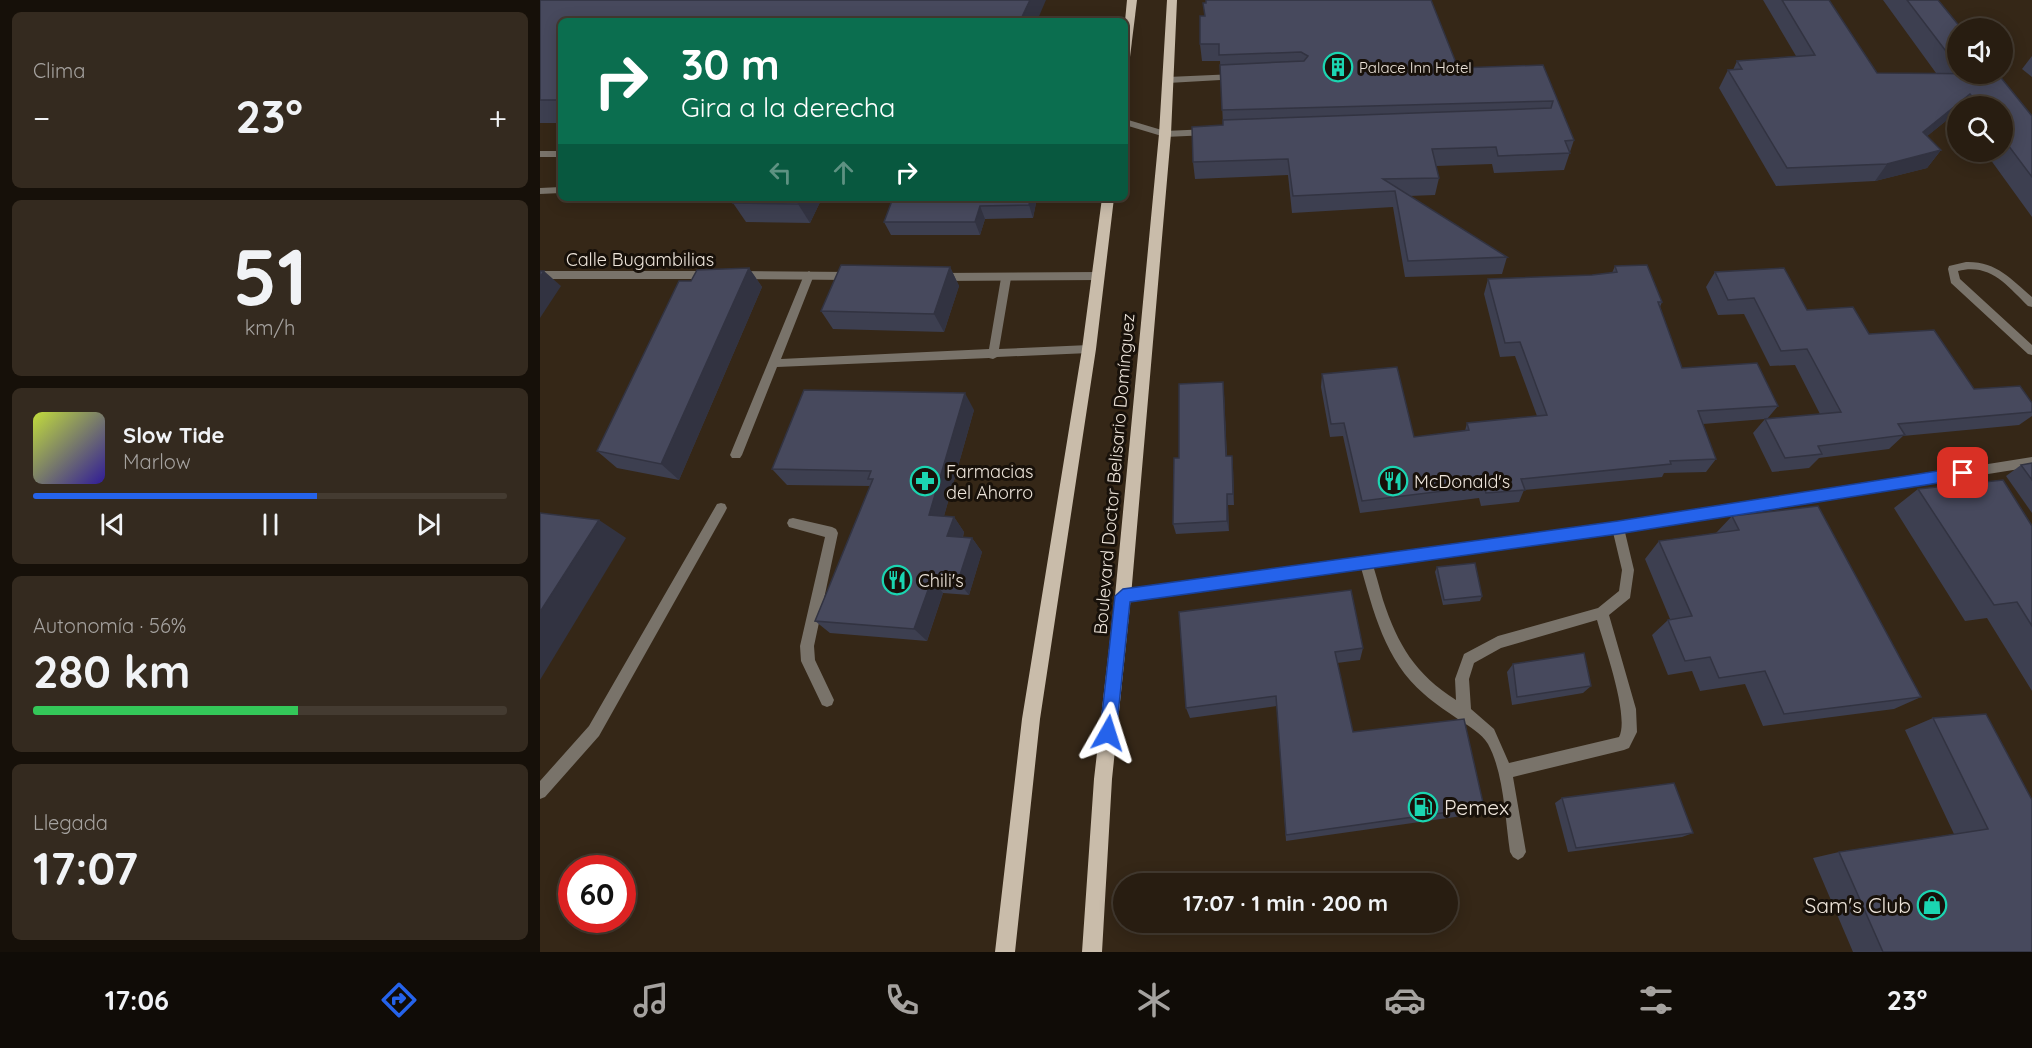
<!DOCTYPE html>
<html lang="es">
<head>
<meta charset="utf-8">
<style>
	body { margin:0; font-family:Quicksand,sans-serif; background:#342a1f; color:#f1f3f6; height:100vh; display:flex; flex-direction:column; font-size:22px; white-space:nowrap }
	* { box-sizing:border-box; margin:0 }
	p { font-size:20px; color:#a5a29f }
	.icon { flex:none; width:33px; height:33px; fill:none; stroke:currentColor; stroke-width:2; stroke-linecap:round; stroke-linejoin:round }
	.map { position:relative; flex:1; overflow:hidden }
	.drawer { display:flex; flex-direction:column; gap:12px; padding:12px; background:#161009; width:540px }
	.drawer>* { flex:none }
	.hud { position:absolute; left:18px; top:18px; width:570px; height:183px; border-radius:9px; box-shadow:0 3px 15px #0003,0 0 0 2px #443b31; background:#0b6e4f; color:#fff; overflow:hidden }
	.controls { position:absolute; left:1407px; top:18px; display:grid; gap:12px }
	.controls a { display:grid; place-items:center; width:66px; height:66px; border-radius:50%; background:#281d11; box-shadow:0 3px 15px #0003,0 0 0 2px #443b31; font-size:30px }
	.speed { position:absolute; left:18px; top:855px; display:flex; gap:12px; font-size:30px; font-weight:700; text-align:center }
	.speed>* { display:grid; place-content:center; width:78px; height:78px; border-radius:50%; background:#281d11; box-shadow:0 3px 15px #0003,0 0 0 2px #443b31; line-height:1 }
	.speed .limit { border:9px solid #d22; background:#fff; color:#111 }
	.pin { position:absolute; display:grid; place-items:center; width:51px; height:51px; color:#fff; margin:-26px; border-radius:12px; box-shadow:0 3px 9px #0006 }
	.me { position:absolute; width:66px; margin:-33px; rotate:6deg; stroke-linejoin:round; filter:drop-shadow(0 0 4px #0008) }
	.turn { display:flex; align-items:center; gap:21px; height:126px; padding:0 24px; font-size:27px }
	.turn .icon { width:78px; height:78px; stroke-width:2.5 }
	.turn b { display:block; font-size:42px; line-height:51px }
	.lanes { display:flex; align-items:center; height:57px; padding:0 24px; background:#0003; justify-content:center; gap:30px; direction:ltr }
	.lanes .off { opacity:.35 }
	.big { font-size:45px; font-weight:700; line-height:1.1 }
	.drawer .card { flex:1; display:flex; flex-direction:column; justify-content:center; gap:9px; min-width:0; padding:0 21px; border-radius:9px; background:#342a1f }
	.drawer .dial { align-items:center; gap:0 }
	.dial b { font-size:78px; line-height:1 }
	.song { display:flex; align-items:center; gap:18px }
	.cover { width:72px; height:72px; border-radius:9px; background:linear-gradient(135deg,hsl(70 70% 55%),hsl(250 70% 35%)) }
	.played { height:6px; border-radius:3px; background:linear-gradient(90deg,#2563eb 60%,#443b31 60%) }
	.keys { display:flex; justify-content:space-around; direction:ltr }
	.heat { display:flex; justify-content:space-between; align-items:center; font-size:33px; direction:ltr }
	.charge { height:9px; border-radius:4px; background:linear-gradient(90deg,#34c759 56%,#443b31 0) }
	.trip { position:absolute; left:573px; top:873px; width:345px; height:60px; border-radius:30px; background:#281d11; box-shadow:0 3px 15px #0003,0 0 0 2px #443b31; font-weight:700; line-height:60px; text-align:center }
	.dock { display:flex; height:96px; justify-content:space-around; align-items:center; background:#100c07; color:#a5a29f }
	.dock .icon { width:42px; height:42px }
	.dock .active { color:#2563eb }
	.dock b { font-size:27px; color:#f1f3f6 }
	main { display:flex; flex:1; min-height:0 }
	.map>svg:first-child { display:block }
</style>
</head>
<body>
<main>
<section class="drawer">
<div class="card"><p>Clima</p>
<div class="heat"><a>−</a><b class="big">23°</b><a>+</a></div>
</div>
<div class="card dial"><b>51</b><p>km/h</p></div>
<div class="card">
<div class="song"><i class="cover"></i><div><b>Slow Tide</b><p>Marlow</p></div></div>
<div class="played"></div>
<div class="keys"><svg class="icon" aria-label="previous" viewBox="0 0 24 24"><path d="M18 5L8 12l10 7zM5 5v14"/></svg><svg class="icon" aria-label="pause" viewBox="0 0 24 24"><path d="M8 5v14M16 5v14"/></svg><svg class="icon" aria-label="next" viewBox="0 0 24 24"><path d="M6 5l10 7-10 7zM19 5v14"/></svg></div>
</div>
<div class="card"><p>Autonomía · 56%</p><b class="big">280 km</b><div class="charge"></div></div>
<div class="card"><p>Llegada</p><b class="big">17:07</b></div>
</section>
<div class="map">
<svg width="1492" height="952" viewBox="0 0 1492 952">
	<rect width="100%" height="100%" fill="#352717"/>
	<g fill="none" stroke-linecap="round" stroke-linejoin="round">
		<!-- lane -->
		<g fill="#79736a" fill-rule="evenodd">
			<path d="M695,74L699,77L698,79L628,83L624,80L628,77Z"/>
			<rect x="0" y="151" width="21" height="6"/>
			<path d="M21,187V193L0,194V188Z"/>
			<path d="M1426,262C1456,261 1471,279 1492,297V307L1488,306C1467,286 1451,263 1418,271L1420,279L1492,345V355L1488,354L1411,283L1408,269L1409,266Z"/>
			<path d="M269,271L274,275L241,359L449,349L461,278L466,274L471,278L459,349L549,345L554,349L549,353L457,357L453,359L449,358L237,367L202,455L200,458H192L190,455L264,275Z"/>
			<path d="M181,503L185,504L187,508L185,512L59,736L5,797L0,799V781L49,726L177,504Z"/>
			<path d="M253,518L292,527L296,529L298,533L274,646L275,660L294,700L292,705L287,707L282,705L261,661L260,646L285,537L249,527L247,523L249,519Z"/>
			<path d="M1078,523L1082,524L1084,528L1094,570L1090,598L1069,615L1096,709L1097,732L1089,748L1084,750L973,777L986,852L983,857L978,860L973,857L970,852C965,819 964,773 948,744C941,733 930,727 921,721C909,713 895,704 884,694C845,661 833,610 820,564L821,560L826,558L831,560C836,573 839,587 843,600C858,645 875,674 916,700L915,679L924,654L958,636L1058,608L1079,591L1082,570L1072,528L1074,524ZM1057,620C1064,645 1090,717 1079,737L969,763L954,729L931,709L929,679L934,663L961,648Z"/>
		</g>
		<!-- street -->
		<g fill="#79736a" fill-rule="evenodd">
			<path d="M585,119L625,131L669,129L673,132L669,135L625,137L585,125Z"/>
			<path d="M0,271H170L175,275L170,279H0Z"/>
			<path d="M199,271L311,272L316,276L311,280L199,279L194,275Z"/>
			<path d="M559,272L564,276L559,280L400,281L395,277L400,273Z"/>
			<path d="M1492,457V467L1078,533L583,602L578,600L576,596L578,592L583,590L1078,523Z"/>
		</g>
		<!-- primary -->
		<g fill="#c9bcaa" fill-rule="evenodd">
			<path d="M587,0H597L590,57L585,60V21Z"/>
			<path d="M627,0H637L631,134L591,596L572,779L562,952H542L554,779L575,596L619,134Z"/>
			<path d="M562,198H574L556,349L500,719L475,952H455L482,719L542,349Z"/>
		</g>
	</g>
	<!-- wall -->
	<g fill="#3d3f50">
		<path d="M0,0L21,21V123H0Z"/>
		<path d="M1223,0H1289L1337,73H1396L1343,0H1398L1418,28V74L1492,116V217L1445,152H1462V106H1418V113L1417,112L1387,136L1401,150L1387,168L1335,181L1236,186L1179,88L1188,70H1193L1197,61L1256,56Z"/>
		<path d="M660,16L918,68L1003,65L1034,140L1024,170L954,173L952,164L896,166L899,178L895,195L869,196L967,257L962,274L865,277L853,207L752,213L748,175L655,179L653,162L683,125L680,61H662L660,44Z"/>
		<path d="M1492,56V77L1482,69Z"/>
		<path d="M196,198H282L270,223L206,222L193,203Z"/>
		<path d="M353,198H497L493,218L445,219L440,235H351L344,222Z"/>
		<path d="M1075,266L1122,302L1120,307L1142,368L1238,406L1227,419L1280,414L1255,365L1230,366L1204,314L1178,315L1166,287L1175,272L1267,310L1329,334L1434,389L1492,403V416L1479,425L1363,436L1349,449L1279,458L1269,468L1232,472L1213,433L1225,419L1163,424L1176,459L1166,472L1124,473L1122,477L984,490L979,502L941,506L939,498L820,513L803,436L790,437L781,387L782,374L874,437L925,431L927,423L997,416L975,356L960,357L944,294L948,279L1052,275L1072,273Z"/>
		<path d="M410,267L419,286L404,332L293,329L281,311Z"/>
		<path d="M209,268L222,287L139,480L77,468L57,451L151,281Z"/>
		<path d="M684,394L687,456H692L693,467L694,505H688L689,531L636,534L633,524L639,458Z"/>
		<path d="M434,410L404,516L414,517L424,532L423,537L432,538L442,552L429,595L403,593L387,641L290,633L275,621L330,486L247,485L232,469Z"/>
		<path d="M1492,463V513L1466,476L1481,465Z"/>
		<path d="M1378,489L1492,526V691L1447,618L1425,621L1354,508Z"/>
		<path d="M1192,516L1381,697L1354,709L1223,726L1205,684L1160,691L1152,671L1128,675L1112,635L1128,620L1130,619L1105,559L1119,541L1176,533Z"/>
		<path d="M897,567L942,596L940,601L903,605L895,572Z"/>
		<path d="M639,612L823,648L820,660L797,663L813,732L944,807L936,814L746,841L737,706L650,718L646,708Z"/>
		<path d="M973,664L1051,686L1043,693L972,705L967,672Z"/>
		<path d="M1393,718L1492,800V952H1313L1273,858L1299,852L1414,834L1365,730Z"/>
		<path d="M1022,798L1153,833L1142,837L1028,852L1015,803Z"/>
	</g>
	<!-- shaded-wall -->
	<g fill="#323341">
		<path d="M490,0H506L497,21H480Z"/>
		<path d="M1430,94L1421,106H1418L1417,112L1370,150L1383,132Z"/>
		<path d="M1401,150L1387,168L1335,181L1347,164Z"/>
		<path d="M261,198H282L270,223L258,204Z"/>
		<path d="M490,198H497L493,218L489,205Z"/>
		<path d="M440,206L445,219L440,235L435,222Z"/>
		<path d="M410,267L419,286L404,332L394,314Z"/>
		<path d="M209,268L222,287L139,480L121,464Z"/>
		<path d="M4,271L21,286L0,318V277Z"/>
		<path d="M683,382L684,394L687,467L686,456Z"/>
		<path d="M425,393L434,410L400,530L389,515Z"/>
		<path d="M692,456L693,467L694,505L693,494Z"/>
		<path d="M687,494L688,505L689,531L687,521Z"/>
		<path d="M414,517L424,532L418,550L407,536Z"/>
		<path d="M59,520L86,538L0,680V612Z"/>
		<path d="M432,538L442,552L429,595L418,581Z"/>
		<path d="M392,579L403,593L387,641L374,629Z"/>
	</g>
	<!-- building -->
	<g fill="#47495d" stroke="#323341" stroke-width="1.5">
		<path d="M0,0H490L480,21H21V100H0Z"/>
		<path d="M666,0H891L918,68L1003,65L1034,140L1025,141L1030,153L958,156L956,147L892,149L899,178L843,179L967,257L868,261L855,191L753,196L748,159L653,162L652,127L683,125V120L1011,108L1013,101L682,110L680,65L764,61L768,56L761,52L679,55V44H660V16H665L663,3H666Z"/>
		<path d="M1242,0H1289L1337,73L1458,74L1492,116V177L1462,137V106H1440L1430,94L1383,132L1401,150L1347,164L1247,168L1188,70L1202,69L1197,61L1275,55Z"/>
		<path d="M1367,0H1398L1421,28H1418V67Z"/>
		<path d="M196,198H261L258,204L193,203Z"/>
		<path d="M353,198H490L489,205L440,206L435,222H344Z"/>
		<path d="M301,265L410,267L394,314L281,311Z"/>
		<path d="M1107,265L1122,302H1118L1142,368L1217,363L1238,406L1158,411L1176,459L1130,461L1131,464L981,479L985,490L946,493L944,486L822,501L804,423L791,424L782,374L857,367L874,437L929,430L927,423L1007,415L980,342L965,343L948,279L1052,275L1077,272L1075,266Z"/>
		<path d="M209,268L121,464L57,451L139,281H151L157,270Z"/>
		<path d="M1244,268L1267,310L1313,307L1329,334L1394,330L1434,389L1480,386L1492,403V412L1358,424L1365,435L1278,446L1282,454L1245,458L1225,419L1301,412L1267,349L1241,351L1214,298L1188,300L1175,272Z"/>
		<path d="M0,271H4L0,277Z"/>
		<path d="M683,382L686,456H692L693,494H687V521L633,524L634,458H639V384Z"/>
		<path d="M264,390L425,393L389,515L414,517L407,536L432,538L418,581L392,579L374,629L275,621L333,479H328L331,471L232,469Z"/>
		<path d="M1492,463V480L1481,465Z"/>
		<path d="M1463,480L1492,526V626L1477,602L1454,605L1378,489Z"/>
		<path d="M1278,506L1381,697L1244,714L1225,671L1179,678L1170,657L1145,661L1128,620L1152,616L1119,541L1199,530L1192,516Z"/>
		<path d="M0,513L59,520L0,612Z"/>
		<path d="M935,563L942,596L904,600L897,567Z"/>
		<path d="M811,590L823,648L795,652L813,732L924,719L944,807L746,835L736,696L646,708L639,612Z"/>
		<path d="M1044,653L1051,686L977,697L973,664Z"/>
		<path d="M1446,714L1492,800V952H1343L1299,852L1448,829L1393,718Z"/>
		<path d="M1134,783L1153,833L1036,848L1022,798Z"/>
	</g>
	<!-- route -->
	<path fill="#2563eb" stroke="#184099" stroke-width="1.5" d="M1423,467L1430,473L1423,479L1078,534L590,602L576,733L574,739L568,741L562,739L560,733L575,596L583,589L1078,521Z"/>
	<!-- icons -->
	<defs>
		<g id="building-ring" transform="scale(1.5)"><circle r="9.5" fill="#18110a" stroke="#1bd5b1" stroke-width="1.5"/><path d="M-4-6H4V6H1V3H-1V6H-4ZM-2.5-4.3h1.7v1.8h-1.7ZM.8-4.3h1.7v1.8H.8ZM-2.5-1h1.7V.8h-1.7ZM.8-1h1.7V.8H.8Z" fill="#1bd5b1"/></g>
		<g id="pharmacy-ring" transform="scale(1.5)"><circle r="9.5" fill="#18110a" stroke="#1bd5b1" stroke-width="1.5"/><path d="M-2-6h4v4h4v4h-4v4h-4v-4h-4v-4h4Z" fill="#1bd5b1"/></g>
		<g id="restaurant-ring" transform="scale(1.5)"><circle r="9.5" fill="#18110a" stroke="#1bd5b1" stroke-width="1.5"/><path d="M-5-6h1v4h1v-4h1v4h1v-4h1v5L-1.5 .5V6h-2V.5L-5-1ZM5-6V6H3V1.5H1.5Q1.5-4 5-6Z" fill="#1bd5b1"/></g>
		<g id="fuel-ring" transform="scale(1.5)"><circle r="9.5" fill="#18110a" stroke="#1bd5b1" stroke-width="1.5"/><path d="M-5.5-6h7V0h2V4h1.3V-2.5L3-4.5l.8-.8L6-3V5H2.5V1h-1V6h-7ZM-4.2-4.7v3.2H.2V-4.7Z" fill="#1bd5b1"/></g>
		<g id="shop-ring" transform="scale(1.5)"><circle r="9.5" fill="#18110a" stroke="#1bd5b1" stroke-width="1.5"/><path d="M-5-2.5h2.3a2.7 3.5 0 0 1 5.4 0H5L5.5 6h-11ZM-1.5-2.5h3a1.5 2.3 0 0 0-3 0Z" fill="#1bd5b1"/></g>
	</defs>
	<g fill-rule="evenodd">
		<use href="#building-ring" x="798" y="67"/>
		<use href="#pharmacy-ring" x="385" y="481"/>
		<use href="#restaurant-ring" x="853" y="481"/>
		<use href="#restaurant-ring" x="357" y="580"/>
		<use href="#fuel-ring" x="883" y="807"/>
		<use href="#shop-ring" x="1392" y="905"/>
	</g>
	<g text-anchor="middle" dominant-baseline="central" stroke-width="6" stroke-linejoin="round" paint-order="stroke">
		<!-- far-poi labels -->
		<g font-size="15" fill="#eee5db" stroke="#18110a" text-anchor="start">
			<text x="819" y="67">Palace Inn Hotel</text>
		</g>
		<!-- street labels -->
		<g font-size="18" fill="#eee5db" stroke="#18110a">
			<text x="100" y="259">Calle Bugambilias</text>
			<text transform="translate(574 474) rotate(-85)">Boulevard Doctor Belisario Domínguez</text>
		</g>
		<!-- poi labels -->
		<g font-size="18" fill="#eee5db" stroke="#18110a" text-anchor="start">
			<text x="406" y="471">Farmacias<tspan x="406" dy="21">del Ahorro</tspan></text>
			<text x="874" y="481">McDonald's</text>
			<text x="378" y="580">Chili's</text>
		</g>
		<!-- near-poi labels -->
		<g font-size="21" fill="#eee5db" stroke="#18110a" text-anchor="start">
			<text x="904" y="807">Pemex</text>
			<text x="1371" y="905" text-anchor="end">Sam's Club</text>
		</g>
	</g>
</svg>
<div class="controls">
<a><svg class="icon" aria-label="sound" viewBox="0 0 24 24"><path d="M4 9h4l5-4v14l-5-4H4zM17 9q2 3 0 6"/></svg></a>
<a><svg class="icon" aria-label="search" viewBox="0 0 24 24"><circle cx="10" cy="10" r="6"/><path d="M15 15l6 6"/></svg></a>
</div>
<div class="speed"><div class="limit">60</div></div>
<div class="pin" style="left:1423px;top:473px;background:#d93025"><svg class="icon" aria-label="arrive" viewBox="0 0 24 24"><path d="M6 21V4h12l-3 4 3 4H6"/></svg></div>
<svg class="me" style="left:568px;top:733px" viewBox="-20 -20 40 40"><path d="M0-17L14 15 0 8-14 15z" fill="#2563eb" stroke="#fff" stroke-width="4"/></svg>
<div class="trip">17:07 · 1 min · 200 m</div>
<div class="hud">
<div class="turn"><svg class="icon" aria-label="right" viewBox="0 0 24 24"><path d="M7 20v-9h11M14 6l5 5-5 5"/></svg><div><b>30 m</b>Gira a la derecha</div></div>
<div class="lanes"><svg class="icon off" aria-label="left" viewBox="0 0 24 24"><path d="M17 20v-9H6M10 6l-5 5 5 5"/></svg><svg class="icon off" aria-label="ahead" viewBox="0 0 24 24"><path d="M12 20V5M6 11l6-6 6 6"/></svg><svg class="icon" aria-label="right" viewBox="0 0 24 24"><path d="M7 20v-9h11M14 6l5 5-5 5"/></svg></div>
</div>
</div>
</main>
<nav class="dock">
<b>17:06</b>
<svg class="icon active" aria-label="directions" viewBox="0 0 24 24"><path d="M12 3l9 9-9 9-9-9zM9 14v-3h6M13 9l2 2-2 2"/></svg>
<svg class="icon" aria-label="music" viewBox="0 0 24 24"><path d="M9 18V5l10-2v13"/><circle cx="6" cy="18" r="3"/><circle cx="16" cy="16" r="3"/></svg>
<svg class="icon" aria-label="phone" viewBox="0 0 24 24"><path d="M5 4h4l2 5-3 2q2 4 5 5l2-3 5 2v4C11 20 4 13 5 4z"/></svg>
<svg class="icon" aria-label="climate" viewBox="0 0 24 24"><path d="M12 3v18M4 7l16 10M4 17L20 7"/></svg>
<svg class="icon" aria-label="car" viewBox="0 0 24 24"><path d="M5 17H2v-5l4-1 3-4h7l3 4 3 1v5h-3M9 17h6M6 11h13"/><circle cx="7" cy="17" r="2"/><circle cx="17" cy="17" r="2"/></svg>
<svg class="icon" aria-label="filters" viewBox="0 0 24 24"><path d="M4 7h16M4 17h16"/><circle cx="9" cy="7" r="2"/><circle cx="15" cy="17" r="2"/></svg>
<b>23°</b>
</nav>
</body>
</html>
